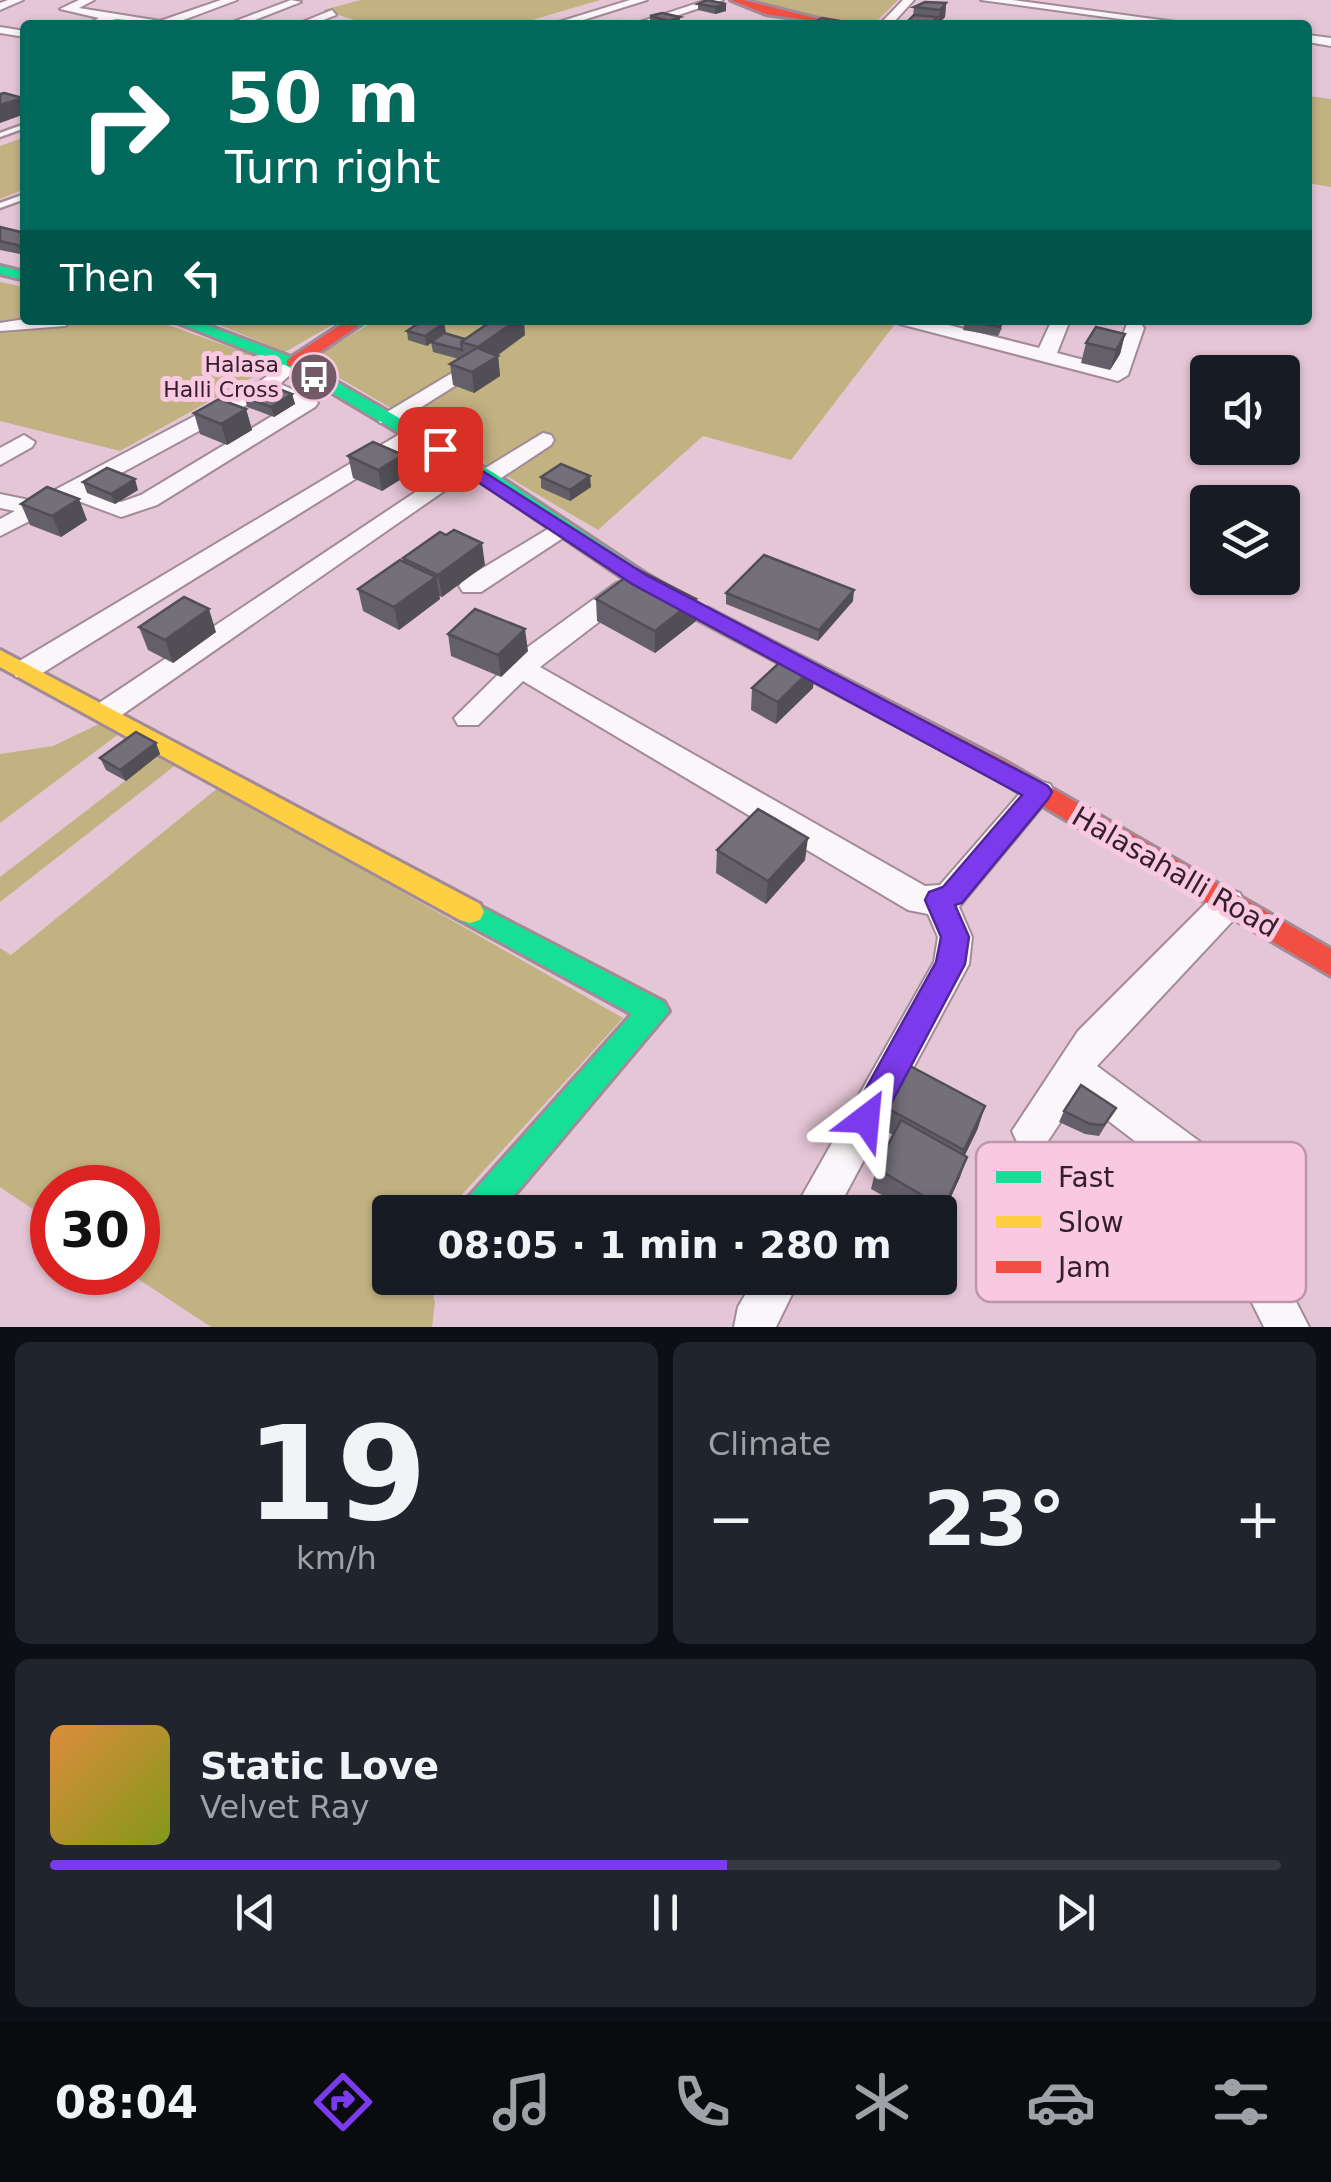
<!DOCTYPE html>
<html lang="en">
<head>
<meta charset="utf-8">
<style>
	body { margin:0; font-family:"DejaVu Sans",sans-serif; background:#20242c; color:#f1f3f6; height:100vh; display:flex; flex-direction:column; font-size:38px; white-space:nowrap }
	* { box-sizing:border-box; margin:0 }
	p { font-size:32px; color:#9ea1a6 }
	.icon { flex:none; width:55px; height:55px; fill:none; stroke:currentColor; stroke-width:2; stroke-linecap:round; stroke-linejoin:round }
	.map { position:relative; height:1327px; overflow:hidden }
	.side { display:flex; flex-direction:column; gap:15px; padding:15px; background:#0d0f14; flex:1 }
	.side>* { flex:none }
	.banner { position:absolute; left:20px; top:20px; width:1292px; height:305px; border-radius:10px; box-shadow:0 2px 8px #0004; background:#00695c; color:#fff; overflow:hidden }
	.fabs { position:absolute; left:1190px; top:355px; display:grid; gap:20px }
	.fabs a { display:grid; place-items:center; width:110px; height:110px; border-radius:10px; background:#171b24; box-shadow:0 2px 8px #0004; font-size:50px }
	.speed { position:absolute; left:30px; top:1165px; display:flex; gap:20px; font-size:50px; font-weight:700; text-align:center }
	.speed>* { display:grid; place-content:center; width:130px; height:130px; border-radius:50%; background:#171b24; box-shadow:0 2px 8px #0004; line-height:1 }
	.speed .limit { border:15px solid #d22; background:#fff; color:#111 }
	.pin { position:absolute; display:grid; place-items:center; width:85px; height:85px; color:#fff; margin:-42px; border-radius:20px; box-shadow:0 5px 15px #0006 }
	.me { position:absolute; width:110px; margin:-55px; rotate:29deg; stroke-linejoin:round; filter:drop-shadow(0 0 8px #0008) }
	.turn { display:flex; align-items:center; gap:35px; height:210px; padding:0 40px; font-size:45px }
	.turn .icon { width:130px; height:130px; stroke-width:2.5 }
	.turn b { display:block; font-size:70px; line-height:85px }
	.then { display:flex; align-items:center; height:95px; padding:0 40px; background:#0003; gap:20px; font-size:38px }
	.big { font-size:75px; font-weight:800; line-height:1.1 }
	.side .card { flex:1; display:flex; flex-direction:column; justify-content:center; gap:15px; min-width:0; padding:0 35px; border-radius:15px; background:#20242c }
	.side .dial { align-items:center; gap:0 }
	.dial b { font-size:130px; line-height:1 }
	.song { display:flex; align-items:center; gap:30px }
	.cover { width:120px; height:120px; border-radius:15px; background:linear-gradient(135deg,hsl(30 70% 55%),hsl(70 70% 35%)) }
	.played { height:10px; border-radius:5px; background:linear-gradient(90deg,#7c3aed 55%,#363941 55%) }
	.keys { display:flex; justify-content:space-around; direction:ltr }
	.heat { display:flex; justify-content:space-between; align-items:center; font-size:55px; direction:ltr }
	.side .tiles { flex:1; display:grid; gap:15px; grid-template-columns:1fr 1fr }
	.card:last-child { grid-column:span 2 }
	.trip { position:absolute; left:372px; top:1195px; width:585px; height:100px; border-radius:10px; background:#171b24; box-shadow:0 2px 8px #0004; font-weight:800; line-height:100px; text-align:center }
	.tabs { display:flex; height:160px; justify-content:space-around; align-items:center; background:#090b0e; color:#9ea1a6 }
	.tabs .icon { width:70px; height:70px }
	.tabs .on { color:#7c3aed }
	.tabs b { font-size:45px; color:#f1f3f6 }
	.map>svg:first-child { display:block }
</style>
</head>
<body>
<div class="map">
<svg width="1331" height="1327" viewBox="0 0 1331 1327">
	<rect width="100%" height="100%" fill="#e5c6d6"/>
	<!-- green -->
	<g fill="#c2b282">
		<path d="M361,0H600L515,25H370L323,10Z"/>
		<path d="M757,0H898L873,25H849L747,3Z"/>
		<path d="M1308,96L1331,99V187L1308,183Z"/>
		<path d="M25,137V189L0,199V146Z"/>
		<path d="M0,282L25,287V320H154L264,359L271,367L120,451L0,421Z"/>
		<path d="M207,320H341L285,352Z"/>
		<path d="M376,320H882L895,324L791,460L703,436L598,530L309,360Z"/>
		<path d="M103,722L120,733L0,823V754L53,746Z"/>
		<path d="M160,754L177,764L0,902V877Z"/>
		<path d="M219,787L623,1018L446,1212H390V1278H428L435,1302L432,1327H211L129,1273L138,1272V1188H52V1222L0,1187V948L11,955Z"/>
	</g>
	<g fill="none" stroke-linecap="round" stroke-linejoin="round">
		<!-- lane casing -->
		<g stroke="#a28b97" stroke-width="5">
			<g id="lane">
				<path d="M25,124V128L0,137V133Z"/>
				<path d="M25,194V199L0,208V203Z"/>
			</g>
		</g>
		<!-- street casing -->
		<g stroke="#a28b97" stroke-width="4">
			<g id="street">
				<path d="M8,0H23L0,10V3Z"/>
				<path d="M79,0H94L79,8L160,21L221,0H237L170,25L117,19L86,25L99,18L60,9Z"/>
				<path d="M291,0L301,2L242,25H225Z"/>
				<path d="M630,0H647L567,25H549Z"/>
				<path d="M707,0H723L649,25H631Z"/>
				<path d="M903,0H914L891,25H879Z"/>
				<path d="M981,0H1013L1198,25H1164Z"/>
				<path d="M332,10L336,15L311,25H295Z"/>
				<path d="M0,27L25,31V37L0,33Z"/>
				<path d="M1308,35L1331,38V46L1308,42Z"/>
				<path d="M25,319V320H74L65,326L0,331V323Z"/>
				<path d="M898,320H929L1039,348L1052,320H1070L1057,353L1111,367L1127,324H1141L1144,328L1128,375L1118,381L900,324Z"/>
				<path d="M293,357L303,363L280,384L315,399L318,403L315,407L157,505L121,517L73,499L0,536V519L15,511L0,508V494L34,501L259,382ZM267,394L292,404L141,495L121,502L90,490Z"/>
				<path d="M462,367L472,373L469,377L396,423H380L377,418Z"/>
				<path d="M415,425L426,432L423,437L36,677H16L12,670L16,663Z"/>
				<path d="M543,433L551,435L554,440L551,445L495,482H479L476,477L479,472Z"/>
				<path d="M24,435L35,442L32,447L0,465V448Z"/>
				<path d="M465,459L473,461L476,466L473,471L116,719H96L92,712L96,705Z"/>
				<path d="M563,520L575,527L572,532L481,592H463L459,586L463,580Z"/>
				<path d="M625,581L634,583L638,589L634,595L540,667L925,886L940,885L1028,784L1039,781L1050,784L1054,792L959,907L972,937L969,964L836,1212H793L934,962L938,937L928,914L908,910L523,681L478,725H458L454,718L521,652L616,583Z"/>
				<path d="M1228,889L1240,893L1245,903L1240,913L1097,1066L1222,1158L1309,1327H1264L1194,1186L1077,1097L1046,1144L1032,1150L1018,1144L1012,1131L1078,1031L1216,893Z"/>
				<path d="M755,1278H800L776,1327H734L738,1307Z"/>
			</g>
		</g>
		<!-- fast casing -->
		<g stroke="#a28b97" stroke-width="6">
			<g id="fast">
				<path d="M0,266L25,272V280L0,274Z"/>
				<path d="M171,320H193L299,360L494,473L646,574L718,615L715,620H699L632,584L480,481L287,366Z"/>
				<path d="M470,901L664,1002L669,1011L500,1212H461L466,1200L632,1014L460,920L456,912L460,904Z"/>
			</g>
		</g>
		<!-- slow casing -->
		<g stroke="#a28b97" stroke-width="6">
			<path id="slow" d="M0,650L480,904L484,912L480,920L470,923L460,920L0,667Z"/>
		</g>
		<!-- jam casing -->
		<g stroke="#a28b97" stroke-width="6">
			<g id="jam">
				<path d="M731,0H743L842,25L766,14Z"/>
				<path d="M348,320H367L299,366H287V360Z"/>
				<path d="M707,608L1008,763L1331,949V976L990,775L699,620L696,615Z"/>
			</g>
		</g>
		<!-- lane -->
		<use href="#lane" fill="#fbf6f9" fill-rule="evenodd"/>
		<!-- street -->
		<use href="#street" fill="#fbf6f9" fill-rule="evenodd"/>
		<!-- fast -->
		<use href="#fast" fill="#16e098" fill-rule="evenodd"/>
		<!-- slow -->
		<use href="#slow" fill="#ffcf43" fill-rule="evenodd"/>
		<!-- jam -->
		<use href="#jam" fill="#f24e42" fill-rule="evenodd"/>
	</g>
	<!-- wall -->
	<g fill="#646069">
		<path d="M946,3L945,17L938,24L935,25H908V21L913,16L914,7Z"/>
		<path d="M698,4H726V11L715,14L698,10Z"/>
		<path d="M650,16L680,24L659,25L650,23Z"/>
		<path d="M0,227L25,233V255L0,250Z"/>
		<path d="M965,320L1002,328L998,336L963,330Z"/>
		<path d="M444,323L445,333L465,339L525,335L497,356H498L500,376L474,393L453,385L450,364L459,359L433,352L431,342L427,346L408,340L407,331Z"/>
		<path d="M1125,334L1120,354L1110,370L1081,363L1086,343Z"/>
		<path d="M292,394L295,404L274,417L247,407L245,397Z"/>
		<path d="M246,409L252,430L227,445L200,434L194,413Z"/>
		<path d="M348,456L406,476L382,491L353,478Z"/>
		<path d="M541,477L591,487L570,501L541,488Z"/>
		<path d="M83,482L138,490L115,504L87,493Z"/>
		<path d="M21,504L87,520L61,537L30,525Z"/>
		<path d="M403,558L485,565L442,597L439,596L440,599L399,630L363,611L358,589L403,561Z"/>
		<path d="M726,593L853,601L818,641L726,604Z"/>
		<path d="M596,599L696,621L655,653L597,621Z"/>
		<path d="M139,627L216,632L173,663L148,650Z"/>
		<path d="M448,634L528,651L501,677L451,656Z"/>
		<path d="M752,688H813L776,724L751,710Z"/>
		<path d="M156,743L160,754L126,781L106,770L100,758Z"/>
		<path d="M717,850L805,860L766,904L716,873Z"/>
		<path d="M876,1102L978,1128L965,1155L960,1177L940,1221V1212H912L871,1189L876,1168L893,1135L871,1123Z"/>
		<path d="M1116,1108L1099,1136L1085,1134L1059,1122L1064,1111Z"/>
	</g>
	<!-- shaded-wall -->
	<g fill="#514e55">
		<path d="M946,3L945,17L938,24L940,10Z"/>
		<path d="M726,4V11L715,14V7Z"/>
		<path d="M680,17V24L669,25V21Z"/>
		<path d="M23,98L25,105V114L0,123V105Z"/>
		<path d="M517,320H524L525,335L482,366L498,356L500,376L474,393L472,372L481,367L478,347Z"/>
		<path d="M444,323L446,332L427,346L425,336Z"/>
		<path d="M1125,334L1120,354L1110,370L1116,350Z"/>
		<path d="M292,394L295,404L274,417L271,407Z"/>
		<path d="M246,409L252,430L227,445L221,424Z"/>
		<path d="M403,455L406,476L382,491L378,470Z"/>
		<path d="M590,476L591,487L570,501V490Z"/>
		<path d="M135,479L138,490L115,504L111,494Z"/>
		<path d="M79,499L87,520L61,537L52,516Z"/>
		<path d="M482,543L485,565L442,597L438,575Z"/>
		<path d="M436,577L440,599L399,630L394,607Z"/>
		<path d="M854,590L853,601L818,641L819,630Z"/>
		<path d="M696,599V621L655,653V631Z"/>
		<path d="M209,609L216,632L173,663L165,640Z"/>
		<path d="M525,629L528,651L501,677L498,655Z"/>
		<path d="M816,665L813,688L776,724L778,702Z"/>
		<path d="M156,743L160,754L126,781L120,770Z"/>
		<path d="M808,838L805,860L766,904L768,881Z"/>
		<path d="M985,1106L978,1128L957,1171L964,1150Z"/>
		<path d="M967,1157L960,1177L940,1221L944,1208Z"/>
	</g>
	<!-- building -->
	<g fill="#74707a" stroke="#514e55" stroke-width="2.5">
		<path d="M707,0L726,4L715,7L698,4Z"/>
		<path d="M925,2L946,3L940,10L914,7Z"/>
		<path d="M662,13L680,17L669,21L650,16Z"/>
		<path d="M914,15L937,17L930,25L908,21Z"/>
		<path d="M822,18L858,24L808,25Z"/>
		<path d="M618,21L636,25H607Z"/>
		<path d="M4,93L23,98L0,105V94Z"/>
		<path d="M0,227L25,233V247L0,241Z"/>
		<path d="M423,320H435L444,323L425,336L407,331Z"/>
		<path d="M493,320H517L478,347L461,342Z"/>
		<path d="M965,320H1003L1000,327Z"/>
		<path d="M1096,327L1125,334L1116,350L1086,343Z"/>
		<path d="M444,333L465,339L461,342L462,350L431,342Z"/>
		<path d="M477,348L498,356L472,372L450,364Z"/>
		<path d="M266,384L292,394L271,407L245,397Z"/>
		<path d="M219,399L246,409L221,424L194,413Z"/>
		<path d="M373,442L403,455L378,470L348,456Z"/>
		<path d="M561,464L590,476L570,490L541,477Z"/>
		<path d="M107,468L135,479L111,494L83,482Z"/>
		<path d="M47,487L79,499L52,516L21,504Z"/>
		<path d="M454,530L482,543L438,575L403,558L440,532L446,535Z"/>
		<path d="M764,555L854,590L819,630L726,593Z"/>
		<path d="M400,560L436,577L394,607L358,589Z"/>
		<path d="M637,569L696,599L655,631L596,599Z"/>
		<path d="M184,597L209,609L165,640L139,627Z"/>
		<path d="M475,609L525,629L498,655L448,634Z"/>
		<path d="M790,653L816,665L778,702L752,688Z"/>
		<path d="M136,732L156,743L120,770L100,758Z"/>
		<path d="M758,809L808,838L768,881L717,850Z"/>
		<path d="M899,1060L985,1106L964,1150L876,1102Z"/>
		<path d="M1081,1085L1116,1108L1104,1125L1090,1124L1064,1111Z"/>
		<path d="M901,1120L967,1157L944,1208L876,1168Z"/>
	</g>
	<!-- route -->
	<path fill="#7c3aed" stroke="#51269a" stroke-width="2.5" d="M440,444L646,575L1048,786L1052,792L1048,799L962,903L955,905L969,937L965,964L877,1130L866,1135L854,1130L849,1119L936,962L941,937L925,900L929,892L943,887L1022,795L632,584L434,453L431,449Z"/>
	<!-- icons -->
	<defs>
		<g id="bus-disc" transform="scale(2.5)"><circle r="9.5" fill="#715966" stroke="#f8c9e1"/><path d="M-5-6H5V4H4V6H2V4H-2V6H-4V4H-5ZM-3.5-4V0h7V-4ZM-3.5 1.2v1.5H-2V1.2ZM2 1.2v1.5H3.5V1.2Z" fill="#fff"/></g>
	</defs>
	<g fill-rule="evenodd">
		<use href="#bus-disc" x="314" y="377"/>
	</g>
	<g text-anchor="middle" dominant-baseline="central" stroke-width="10" stroke-linejoin="round" paint-order="stroke">
		<!-- far-poi labels -->
		<g font-size="22" fill="#331e29" stroke="#f8c9e1" text-anchor="end">
			<text x="279" y="364">Halasa<tspan x="279" dy="25">Halli Cross</tspan></text>
		</g>
		<!-- street labels -->
		<g font-size="28" fill="#331e29" stroke="#f8c9e1">
			<text transform="translate(1175 872) rotate(30)">Halasahalli Road</text>
		</g>
	</g>
	<!-- legend -->
	<rect x="976" y="1142" width="330" height="160" rx="15" fill="#f8c9e1" stroke="#bd96aa" stroke-width="2.5"/>
	<rect x="996" y="1171" width="45" height="12" fill="#16e098"/>
	<rect x="996" y="1216" width="45" height="12" fill="#ffcf43"/>
	<rect x="996" y="1261" width="45" height="12" fill="#f24e42"/>
	<g font-size="28" fill="#331e29">
		<text x="1058" y="1187">Fast</text>
		<text x="1058" y="1232">Slow</text>
		<text x="1058" y="1277">Jam</text>
	</g>
</svg>
<div class="fabs">
<a><svg class="icon" aria-label="sound" viewBox="0 0 24 24"><path d="M4 9h4l5-4v14l-5-4H4zM17 9q2 3 0 6"/></svg></a>
<a><svg class="icon" aria-label="layers" viewBox="0 0 24 24"><path d="M12 4l9 5-9 5-9-5zM3 14l9 5 9-5"/></svg></a>
</div>
<div class="speed"><div class="limit">30</div></div>
<div class="pin" style="left:440px;top:449px;background:#d93025"><svg class="icon" aria-label="arrive" viewBox="0 0 24 24"><path d="M6 21V4h12l-3 4 3 4H6"/></svg></div>
<svg class="me" style="left:866px;top:1119px" viewBox="-20 -20 40 40"><path d="M0-17L14 15 0 8-14 15z" fill="#7c3aed" stroke="#fff" stroke-width="4"/></svg>
<div class="trip">08:05 · 1 min · 280 m</div>
<div class="banner">
<div class="turn"><svg class="icon" aria-label="right" viewBox="0 0 24 24"><path d="M7 20v-9h11M14 6l5 5-5 5"/></svg><div><b>50 m</b>Turn right</div></div>
<div class="then">Then<svg class="icon" aria-label="left" viewBox="0 0 24 24"><path d="M17 20v-9H6M10 6l-5 5 5 5"/></svg></div>
</div>
</div>
<section class="side">
<div class="tiles">
<div class="card dial"><b>19</b><p>km/h</p></div>
<div class="card"><p>Climate</p>
<div class="heat"><a>−</a><b class="big">23°</b><a>+</a></div>
</div>
<div class="card">
<div class="song"><i class="cover"></i><div><b>Static Love</b><p>Velvet Ray</p></div></div>
<div class="played"></div>
<div class="keys"><svg class="icon" aria-label="previous" viewBox="0 0 24 24"><path d="M18 5L8 12l10 7zM5 5v14"/></svg><svg class="icon" aria-label="pause" viewBox="0 0 24 24"><path d="M8 5v14M16 5v14"/></svg><svg class="icon" aria-label="next" viewBox="0 0 24 24"><path d="M6 5l10 7-10 7zM19 5v14"/></svg></div>
</div>
</div>
</section>
<nav class="tabs">
<b>08:04</b>
<svg class="icon on" aria-label="directions" viewBox="0 0 24 24"><path d="M12 3l9 9-9 9-9-9zM9 14v-3h6M13 9l2 2-2 2"/></svg>
<svg class="icon" aria-label="music" viewBox="0 0 24 24"><path d="M9 18V5l10-2v13"/><circle cx="6" cy="18" r="3"/><circle cx="16" cy="16" r="3"/></svg>
<svg class="icon" aria-label="phone" viewBox="0 0 24 24"><path d="M5 4h4l2 5-3 2q2 4 5 5l2-3 5 2v4C11 20 4 13 5 4z"/></svg>
<svg class="icon" aria-label="climate" viewBox="0 0 24 24"><path d="M12 3v18M4 7l16 10M4 17L20 7"/></svg>
<svg class="icon" aria-label="car" viewBox="0 0 24 24"><path d="M5 17H2v-5l4-1 3-4h7l3 4 3 1v5h-3M9 17h6M6 11h13"/><circle cx="7" cy="17" r="2"/><circle cx="17" cy="17" r="2"/></svg>
<svg class="icon" aria-label="filters" viewBox="0 0 24 24"><path d="M4 7h16M4 17h16"/><circle cx="9" cy="7" r="2"/><circle cx="15" cy="17" r="2"/></svg>
</nav>
</body>
</html>
